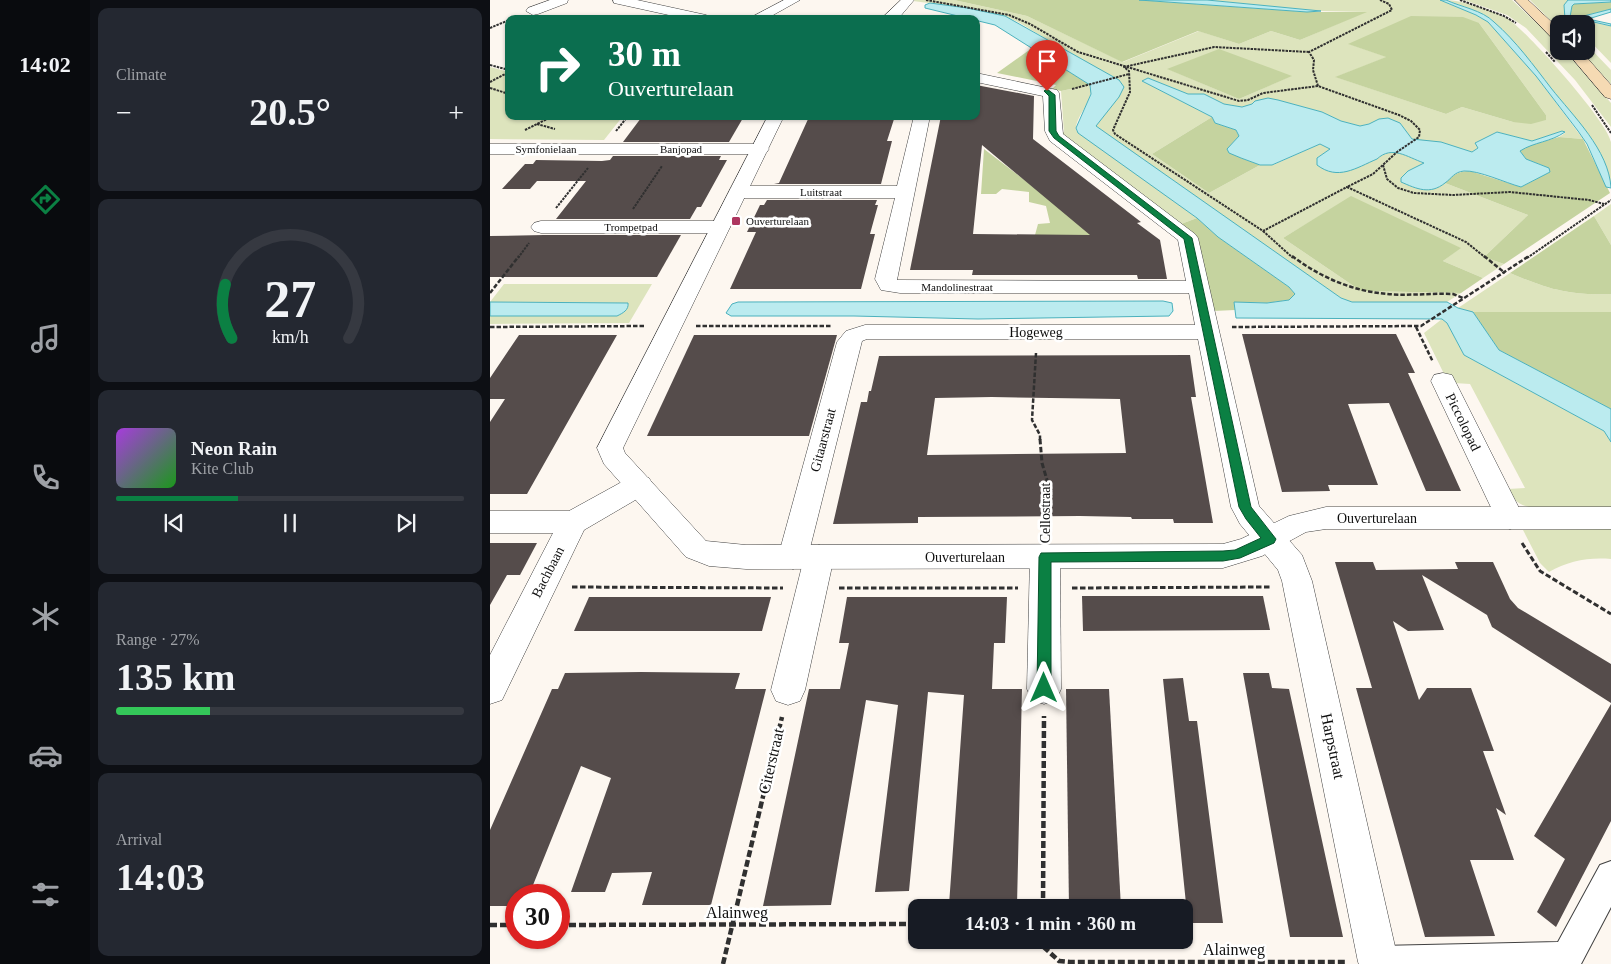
<!DOCTYPE html>
<html lang="en">
<head>
<meta charset="utf-8">
<style>
	body { margin:0; font-family:Georgia,serif; background:#242831; color:#f1f3f6; height:100vh; display:flex; flex-direction:column; font-size:19px; white-space:nowrap }
	* { box-sizing:border-box; margin:0 }
	p { font-size:16px; color:#9ea1a6 }
	.icon { flex:none; width:28px; height:28px; fill:none; stroke:currentColor; stroke-width:2; stroke-linecap:round; stroke-linejoin:round }
	.map { position:relative; flex:1; overflow:hidden }
	.panel { display:flex; flex-direction:column; gap:8px; padding:8px; background:#0d0f14; width:400px }
	.panel>* { flex:none }
	.top-card { position:absolute; left:15px; top:15px; width:475px; height:105px; border-radius:10px; box-shadow:0 1px 4px #0004; background:#0b6e4f; color:#fff; overflow:hidden }
	.fabs { position:absolute; left:1060px; top:15px; display:grid; gap:10px }
	.fabs a { display:grid; place-items:center; width:45px; height:45px; border-radius:10px; background:#171b24; box-shadow:0 1px 4px #0004; font-size:25px }
	.speed { position:absolute; left:15px; top:884px; display:flex; gap:10px; font-size:25px; font-weight:700; text-align:center }
	.speed>* { display:grid; place-content:center; width:65px; height:65px; border-radius:50%; background:#171b24; box-shadow:0 1px 4px #0004; line-height:1 }
	.speed .limit { border:8px solid #d22; background:#fff; color:#111 }
	.pin { position:absolute; display:grid; place-items:center; width:42px; height:42px; color:#fff; margin:-51px -21px; border-radius:50% 50% 50% 0; rotate:-45deg; box-shadow:0 0 5px #0007 }
	.pin .icon { rotate:45deg }
	.me { position:absolute; width:55px; margin:-28px; rotate:0deg; stroke-linejoin:round; filter:drop-shadow(0 0 4px #0008) }
	.turn { display:flex; align-items:center; gap:18px; height:105px; padding:0 20px; font-size:22px }
	.turn .icon { width:65px; height:65px; stroke-width:2.5 }
	.turn b { display:block; font-size:35px; line-height:42px }
	.big { font-size:38px; font-weight:600; line-height:1.1 }
	.panel .card { flex:1; display:flex; flex-direction:column; justify-content:center; gap:8px; min-width:0; padding:0 18px; border-radius:10px; background:#242831 }
	.panel .dial { align-items:center; gap:0 }
	.dial svg { height:130px; overflow:visible; fill:none; stroke:#363941; stroke-width:7; stroke-linecap:round; text-anchor:middle }
	.dial text { fill:#f1f3f6; stroke:none }
	.song { display:flex; align-items:center; gap:15px }
	.cover { width:60px; height:60px; border-radius:8px; background:linear-gradient(135deg,hsl(280 70% 55%),hsl(120 70% 35%)) }
	.played { height:5px; border-radius:2px; background:linear-gradient(90deg,#0b8043 35%,#363941 35%) }
	.keys { display:flex; justify-content:space-around; direction:ltr }
	.heat { display:flex; justify-content:space-between; align-items:center; font-size:28px; direction:ltr }
	.charge { height:8px; border-radius:4px; background:linear-gradient(90deg,#34c759 27%,#363941 0) }
	.trip { position:absolute; left:418px; top:899px; width:285px; height:50px; border-radius:10px; background:#171b24; box-shadow:0 1px 4px #0004; font-weight:600; line-height:50px; text-align:center }
	main { display:flex; flex:1; min-height:0 }
	.dock { display:flex; flex-direction:column; width:90px; justify-content:space-around; align-items:center; background:#090b0e; color:#9ea1a6 }
	.dock .icon { width:35px; height:35px }
	.dock .on { color:#0b8043 }
	.dock b { font-size:22px; color:#f1f3f6 }
	.map>svg:first-child { display:block }
</style>
</head>
<body>
<main>
<nav class="dock">
<b>14:02</b>
<svg class="icon on" aria-label="directions" viewBox="0 0 24 24"><path d="M12 3l9 9-9 9-9-9zM9 14v-3h6M13 9l2 2-2 2"/></svg>
<svg class="icon" aria-label="music" viewBox="0 0 24 24"><path d="M9 18V5l10-2v13"/><circle cx="6" cy="18" r="3"/><circle cx="16" cy="16" r="3"/></svg>
<svg class="icon" aria-label="phone" viewBox="0 0 24 24"><path d="M5 4h4l2 5-3 2q2 4 5 5l2-3 5 2v4C11 20 4 13 5 4z"/></svg>
<svg class="icon" aria-label="climate" viewBox="0 0 24 24"><path d="M12 3v18M4 7l16 10M4 17L20 7"/></svg>
<svg class="icon" aria-label="car" viewBox="0 0 24 24"><path d="M5 17H2v-5l4-1 3-4h7l3 4 3 1v5h-3M9 17h6M6 11h13"/><circle cx="7" cy="17" r="2"/><circle cx="17" cy="17" r="2"/></svg>
<svg class="icon" aria-label="filters" viewBox="0 0 24 24"><path d="M4 7h16M4 17h16"/><circle cx="9" cy="7" r="2"/><circle cx="15" cy="17" r="2"/></svg>
</nav>
<section class="panel">
<div class="card"><p>Climate</p>
<div class="heat"><a>−</a><b class="big">20.5°</b><a>+</a></div>
</div>
<div class="card dial"><svg viewBox="0 0 100 80">
<path d="M14 69A42 42 0 1 1 86 69"/>
<path d="M14 69A42 42 0 0 1 10 36" stroke="#0b8043"/>
<text x="50" y="56" font-size="32" font-weight="700">27</text>
<text x="50" y="72" font-size="11">km/h</text>
</svg></div>
<div class="card">
<div class="song"><i class="cover"></i><div><b>Neon Rain</b><p>Kite Club</p></div></div>
<div class="played"></div>
<div class="keys"><svg class="icon" aria-label="previous" viewBox="0 0 24 24"><path d="M18 5L8 12l10 7zM5 5v14"/></svg><svg class="icon" aria-label="pause" viewBox="0 0 24 24"><path d="M8 5v14M16 5v14"/></svg><svg class="icon" aria-label="next" viewBox="0 0 24 24"><path d="M6 5l10 7-10 7zM19 5v14"/></svg></div>
</div>
<div class="card"><p>Range · 27%</p><b class="big">135 km</b><div class="charge"></div></div>
<div class="card"><p>Arrival</p><b class="big">14:03</b></div>
</section>
<div class="map">
<svg width="1121" height="964" viewBox="0 0 1121 964">
	<rect width="100%" height="100%" fill="#fdf7f0"/>
	<!-- green -->
	<g fill="#dde4bd" fill-rule="evenodd">
		<path d="M425,0H464L537,16L633,62L709,31L749,44L781,31L810,40L875,12L831,11L717,0H950L986,15L998,22L1046,76L1093,139L1069,137L1075,133L1072,131L1042,141L1007,132L985,143L988,148L982,152L951,142L929,141L922,139L910,123L886,122L870,126L851,121L832,112L788,100L752,107L734,104L714,94H698L658,78L652,81L722,117L662,154L719,193L770,165H783L830,144L840,149L827,158L887,159C902,145 919,156 934,164L918,171L943,189L955,183L1038,215L994,257L1014,264L993,278L953,261L970,248L861,197L793,238L871,291L971,293L957,302H862L851,298L605,126L629,97L587,58L530,23L515,16L477,8L423,1ZM989,23L1056,115V120L1023,122L972,107L956,114L846,77L897,57L859,44ZM678,69L801,76L749,99Z"/>
		<path d="M956,0C971,0 1004,11 1018,19C1038,32 1117,121 1121,142C1121,156 1121,171 1121,185L1113,161L1099,135L1033,54L1000,18Z"/>
		<path d="M974,0H1022L1068,43L1069,51H1075L1121,103V127L1085,80L1036,28L1017,15Z"/>
		<path d="M1040,0H1078L1074,5L1075,19L1077,24H1069V29Z"/>
		<path d="M1090,20L1121,26V63L1096,37V24L1083,23Z"/>
		<path d="M1096,44L1121,70V84L1090,51H1096Z"/>
		<path d="M0,67L19,72V116H133L114,140L0,139Z"/>
		<path d="M600,85C605,101 585,115 586,130L707,218L691,224L570,132H574L571,91Z"/>
		<path d="M1121,204V245L1104,216Z"/>
		<path d="M1020,273C1057,289 1080,296 1121,294V312H983L968,308Z"/>
		<path d="M14,284H162L139,323L0,324V316H127L138,303L0,302Z"/>
		<path d="M952,319L957,323L974,355L1114,431L1121,442V507H1039C1027,504 1023,499 1018,489L1035,488L980,384L964,383L957,380L934,333Z"/>
		<path d="M1121,529V559C1099,557 1078,561 1059,572L1050,563L1033,530Z"/>
	</g>
	<!-- forest -->
	<g fill="#c5d39f">
		<path d="M464,0H649L817,12H877L810,40L781,31L749,44L708,31L632,62L537,16Z"/>
		<path d="M1121,2V9L1086,18L1080,17L1082,6L1084,4Z"/>
		<path d="M921,16L973,17L989,23L1056,115V120L1041,124L1023,122L972,107L956,114L845,77L896,57L858,44Z"/>
		<path d="M542,48L600,85L571,91L562,89L566,85L507,73Z"/>
		<path d="M729,49L802,76L749,99L677,69Z"/>
		<path d="M722,117L725,123L746,130L749,136L737,149L751,158L770,165L719,193L662,154Z"/>
		<path d="M1069,137L1093,139L1120,193L1014,264L994,257L1038,215L955,183C963,175 968,171 980,171L1031,187L1060,172L1059,168L1036,159L1030,151L1035,147Z"/>
		<path d="M494,149L606,235H545L548,224L560,223L556,206L539,202V192L512,189L506,194H491Z"/>
		<path d="M861,196L971,248L953,261L993,278L971,293L871,291L793,238Z"/>
		<path d="M1104,216L1121,245V294C1080,296 1057,289 1020,273Z"/>
		<path d="M707,218L728,237L799,287L805,294L799,300L777,303L744,302L745,310L723,311L691,224Z"/>
		<path d="M983,312H1121V409L1009,350Z"/>
	</g>
	<!-- water -->
	<g fill="#bbebef" stroke="#4bb1bd">
		<path d="M649,0H717L831,11L817,12Z"/>
		<path d="M950,0H956C971,7 992,10 1004,22C1026,41 1044,66 1061,88C1083,116 1119,150 1121,188L1116,187L1097,144L1088,131L1046,76L998,22L986,15Z"/>
		<path d="M1078,0H1121V2L1084,4L1082,6L1080,17L1086,18L1121,9V12L1098,19L1121,24V26L1095,20L1077,24L1075,19L1074,5Z"/>
		<path d="M440,3L477,8L515,16L629,80L634,87L629,97L606,126L851,298L862,302H957L968,308L983,312L1009,350L1121,409V442L1114,431L974,355L957,323L952,319L746,318L744,302L777,303L799,300L805,294L799,287L728,237L707,218L588,133L586,128L601,94L600,85L505,25L435,8V5Z"/>
		<path d="M658,78L698,94H714L734,104L752,107L762,104L765,101L778,98L788,100L832,112L851,121L870,126L879,124L889,119L898,118L910,123L922,139L951,142L982,152L988,148L985,143L1007,132L1042,141L1072,131L1075,132C1061,142 1044,142 1030,151L1036,159L1059,168L1060,172L1031,187C1016,183 988,170 974,171C964,172 962,178 955,183C940,195 927,189 911,182V178L918,171L934,163C917,157 902,145 887,159C866,168 848,181 827,165V158L840,149L830,144L782,165H770L751,158L739,153L737,149L749,136L746,130L725,123L722,117L652,81Z"/>
		<path d="M673,301L682,303L683,311L679,316L488,319L364,316H241L236,313L242,304L248,302Z"/>
		<path d="M0,302L138,303C139,310 133,313 127,316H0Z"/>
	</g>
	<!-- building -->
	<g fill="#554c4b" fill-rule="evenodd">
		<path d="M486,85L544,96L543,139L651,222L647,223L670,240L677,279H648L647,275H482L483,270H420L451,116H486ZM492,145L600,235L483,234Z"/>
		<path d="M405,116L397,141H402L391,184H284L289,183L319,117Z"/>
		<path d="M151,118H253L239,142H133Z"/>
		<path d="M123,156H231L229,160H237L211,207H207L200,219H66L96,181H47L40,189H12L35,164H43L46,160L112,161L120,160Z"/>
		<path d="M277,200H387L385,205H388L380,234H385L371,289H240L266,232H257L270,205H274Z"/>
		<path d="M54,235H191L167,277H0V236Z"/>
		<path d="M752,334H906L925,373H918L971,491H936L899,403L858,404L888,485H838L840,491L792,492Z"/>
		<path d="M29,335H127L37,494H0V422L15,399H0V378Z"/>
		<path d="M204,335H347L319,436H157Z"/>
		<path d="M700,355L706,397H701L723,523H684L683,519H642L641,517L590,516L428,517V523L343,524L371,402H377L379,391H381L389,356ZM502,397L630,399L636,453L437,455L445,398Z"/>
		<path d="M0,543H47L30,575H17L0,605Z"/>
		<path d="M845,562H883L886,570L968,569L965,562H1003L1020,599L1028,608L1121,664V703L1002,627L997,615L932,575L954,630L918,631L903,621L929,700L937,688H981L1004,751H993L1016,815L1006,808L1024,860H980L1005,936L935,937L866,688H882Z"/>
		<path d="M592,596H773L780,630L593,631Z"/>
		<path d="M99,597H281L272,631H84Z"/>
		<path d="M357,597H517L515,643H504L502,689H532L527,905H459L474,695L438,692L419,891L385,892L408,705L376,700L341,905L273,906L319,689H350L359,643H349Z"/>
		<path d="M151,672L250,673L245,689H276L221,905H152L162,872L122,873L115,892H81L121,778L91,766L39,895H26V906H0V830L62,689H68L75,673Z"/>
		<path d="M753,673H779L782,688L799,689L853,937H800Z"/>
		<path d="M693,678L699,721H707L733,923H698L673,679Z"/>
		<path d="M576,689H619L631,908H579Z"/>
		<path d="M1121,704V821L1066,927L1047,912L1075,859L1044,836Z"/>
	</g>
	<g fill="none" stroke-linecap="round" stroke-linejoin="round">
		<!-- pedestrian casing -->
		<g stroke="#414141" stroke-width="2">
			<path id="pedestrian" d="M1121,861V907L1091,964H874L873,962L877,950L889,946L1068,942L1110,865Z"/>
		</g>
		<!-- minor casing -->
		<g stroke="#414141" stroke-width="1">
			<g id="minor">
				<path d="M60,0H78L77,3L48,14L43,15L36,11L38,8Z"/>
				<path d="M123,0H147L216,15L223,19H197L124,3Z"/>
				<path d="M294,0H310L276,19H258Z"/>
				<path d="M486,73L567,90L569,93L573,134L705,234L708,238L769,506L812,555L822,581L909,964H869L868,962L792,581L788,570L750,524L741,507L708,339H377L372,341L320,548L329,545L340,549L344,557L315,690L310,701L298,705L286,701L281,690L312,566L303,569L292,565L288,557L347,342L356,331L375,325H705L699,293H410L391,290L385,279L405,198H248L241,196L239,192L241,188L248,186H407L424,116H440L407,280L696,281L688,240L560,141L555,131L553,96L486,82Z"/>
				<path d="M0,144H270L276,145L279,149L276,153L270,154H0Z"/>
				<path d="M51,221H230L237,223L240,227L237,231L230,233H51L44,231L41,227L44,223Z"/>
				<path d="M953,373L962,375L965,381L1034,518L1030,526L1020,529L1010,526L1006,518L941,381L944,375Z"/>
				<path d="M149,475L159,478L163,485L159,492L94,530L12,700L0,704V655L63,533H0V511H79L139,478Z"/>
				<path d="M555,545L566,549L570,557L571,689L566,700L554,704L542,700L537,689L540,557L544,549Z"/>
			</g>
		</g>
		<!-- tertiary casing -->
		<g stroke="#414141" stroke-width="1">
			<g id="tertiary">
				<path d="M411,0H424L408,19H391Z"/>
				<path d="M278,116H294L133,448L135,453L216,541L256,545L733,544L751,539L799,516L836,507H1121V529H836L816,532L772,556L733,568L256,569L219,566L196,557L114,464L107,448Z"/>
			</g>
		</g>
		<!-- secondary casing -->
		<g stroke="#303030" stroke-width="1">
			<g id="secondary">
				<path d="M1025,0H1038L1069,29V41L1064,40Z"/>
				<path d="M1076,51H1091L1121,85V99L1115,97Z"/>
			</g>
		</g>
		<!-- path-far3 -->
		<g stroke="#303030" stroke-width="2" stroke-dasharray="2.5 1" stroke-linecap="butt">
			<path d="M436,0L519,15L540,24L588,52L749,101L758,100L773,93L828,86L909,115L921,121L930,130L929,137L907,152L883,174L857,187L976,242L996,258"/>
			<path d="M970,0L1014,16L1026,23"/>
			<path d="M0,28L19,20"/>
			<path d="M819,52L724,47L634,67L639,71L640,92L623,130L625,134L773,231L857,187"/>
			<path d="M1056,52L1065,62"/>
			<path d="M0,65L19,70"/>
			<path d="M0,82L19,72"/>
			<path d="M828,86L823,70L824,60L819,52L902,10L899,4L890,0"/>
			<path d="M0,88L19,94"/>
			<path d="M582,89L639,74"/>
			<path d="M1102,105L1121,133"/>
			<path d="M47,124L65,129"/>
			<path d="M35,130L63,116"/>
			<path d="M126,131L138,116"/>
			<path d="M893,165L897,179L908,188L924,193L963,195L1020,192L1099,200L1114,204"/>
			<path d="M66,208L98,168"/>
			<path d="M143,209L172,166"/>
			<path d="M773,231L803,258"/>
			<path d="M28,258L39,243"/>
			<path d="M1037,258L1121,200"/>
		</g>
		<!-- path-far2 -->
		<g stroke="#303030" stroke-width="2.5" stroke-dasharray="4.5 2" stroke-linecap="butt">
			<path d="M802,256C830,277 862,291 897,294C919,296 941,293 963,294L973,298"/>
			<path d="M994,256L1015,273"/>
			<path d="M0,293L29,256"/>
			<path d="M206,326H342"/>
			<path d="M0,327L154,326"/>
			<path d="M742,327L931,326L1039,256"/>
			<path d="M926,327L943,362"/>
			<path d="M546,353L542,420L550,435V440"/>
		</g>
		<!-- path-far1 -->
		<g stroke="#303030" stroke-width="3" stroke-dasharray="5.5 2.5" stroke-linecap="butt">
			<path d="M550,439L552,463L557,480L555,533"/>
			<path d="M1032,543L1050,571L1121,614"/>
			<path d="M82,587L293,588"/>
			<path d="M349,588H528"/>
			<path d="M582,588L780,587"/>
		</g>
		<!-- path -->
		<g stroke="#303030" stroke-width="4.5" stroke-dasharray="7 3" stroke-linecap="butt">
			<path d="M553,908L554,716"/>
			<path d="M0,925H26"/>
			<path d="M69,925L426,924"/>
			<path d="M546,940L569,961L580,962H855"/>
			<path d="M233,964L292,717"/>
		</g>
		<!-- pedestrian -->
		<use href="#pedestrian" fill="#fff" fill-rule="evenodd"/>
		<!-- minor -->
		<use href="#minor" fill="#fff" fill-rule="evenodd"/>
		<!-- tertiary -->
		<use href="#tertiary" fill="#fff" fill-rule="evenodd"/>
		<!-- secondary -->
		<use href="#secondary" fill="#f5dab3" fill-rule="evenodd"/>
	</g>
	<!-- route -->
	<path fill="#0b8043" stroke="#07532c" d="M557,89L565,95L566,131L569,136L702,238L761,507L786,539L784,543L750,558L733,561L561,562V688L559,693L554,695L549,693L547,688L549,557L551,553L733,551L745,550L771,538L756,519L749,507L694,239L564,138L559,131V96L554,91Z"/>
	<!-- markers -->
	<rect fill="#ad365f" stroke="#fff" stroke-width="2" x="241" y="216" width="10" height="10" rx="2.5"/>
	<g text-anchor="middle" dominant-baseline="central" stroke-width="5" stroke-linejoin="round" paint-order="stroke">
		<!-- far-street labels -->
		<g font-size="11" fill="#0e0e0e" stroke="#fff">
			<text x="56" y="149">Symfonielaan</text>
			<text x="191" y="149">Banjopad</text>
			<text x="331" y="192">Luitstraat</text>
			<text x="141" y="227">Trompetpad</text>
			<text x="467" y="287">Mandolinestraat</text>
		</g>
		<!-- far-poi labels -->
		<g font-size="11" fill="#0e0e0e" stroke="#fff" text-anchor="start">
			<text x="256" y="221">Ouverturelaan</text>
		</g>
		<!-- street labels -->
		<g font-size="14" fill="#0e0e0e" stroke="#fff">
			<text x="546" y="332">Hogeweg</text>
			<text transform="translate(973 422) rotate(64)">Piccolopad</text>
			<text transform="translate(333 440) rotate(-75)">Gitaarstraat</text>
			<text transform="translate(555 513) rotate(-90)">Cellostraat</text>
			<text x="887" y="518">Ouverturelaan</text>
			<text x="475" y="557">Ouverturelaan</text>
			<text transform="translate(58 572) rotate(-63)">Bachbaan</text>
		</g>
		<!-- near-street labels -->
		<g font-size="16" fill="#0e0e0e" stroke="#fff">
			<text transform="translate(843 746) rotate(78)">Harpstraat</text>
			<text transform="translate(281 761) rotate(-77)">Citerstraat</text>
			<text x="247" y="912">Alainweg</text>
			<text x="744" y="949">Alainweg</text>
		</g>
	</g>
</svg>
<div class="fabs">
<a><svg class="icon" aria-label="sound" viewBox="0 0 24 24"><path d="M4 9h4l5-4v14l-5-4H4zM17 9q2 3 0 6"/></svg></a>
</div>
<div class="speed"><div class="limit">30</div></div>
<div class="pin" style="left:557px;top:91px;background:#d93025"><svg class="icon" aria-label="arrive" viewBox="0 0 24 24"><path d="M6 21V4h12l-3 4 3 4H6"/></svg></div>
<svg class="me" style="left:554px;top:688px" viewBox="-20 -20 40 40"><path d="M0-17L14 15 0 8-14 15z" fill="#0b8043" stroke="#fff" stroke-width="4"/></svg>
<div class="trip">14:03 · 1 min · 360 m</div>
<div class="top-card">
<div class="turn"><svg class="icon" aria-label="right" viewBox="0 0 24 24"><path d="M7 20v-9h11M14 6l5 5-5 5"/></svg><div><b>30 m</b>Ouverturelaan</div></div>
</div>
</div>
</main>
</body>
</html>
